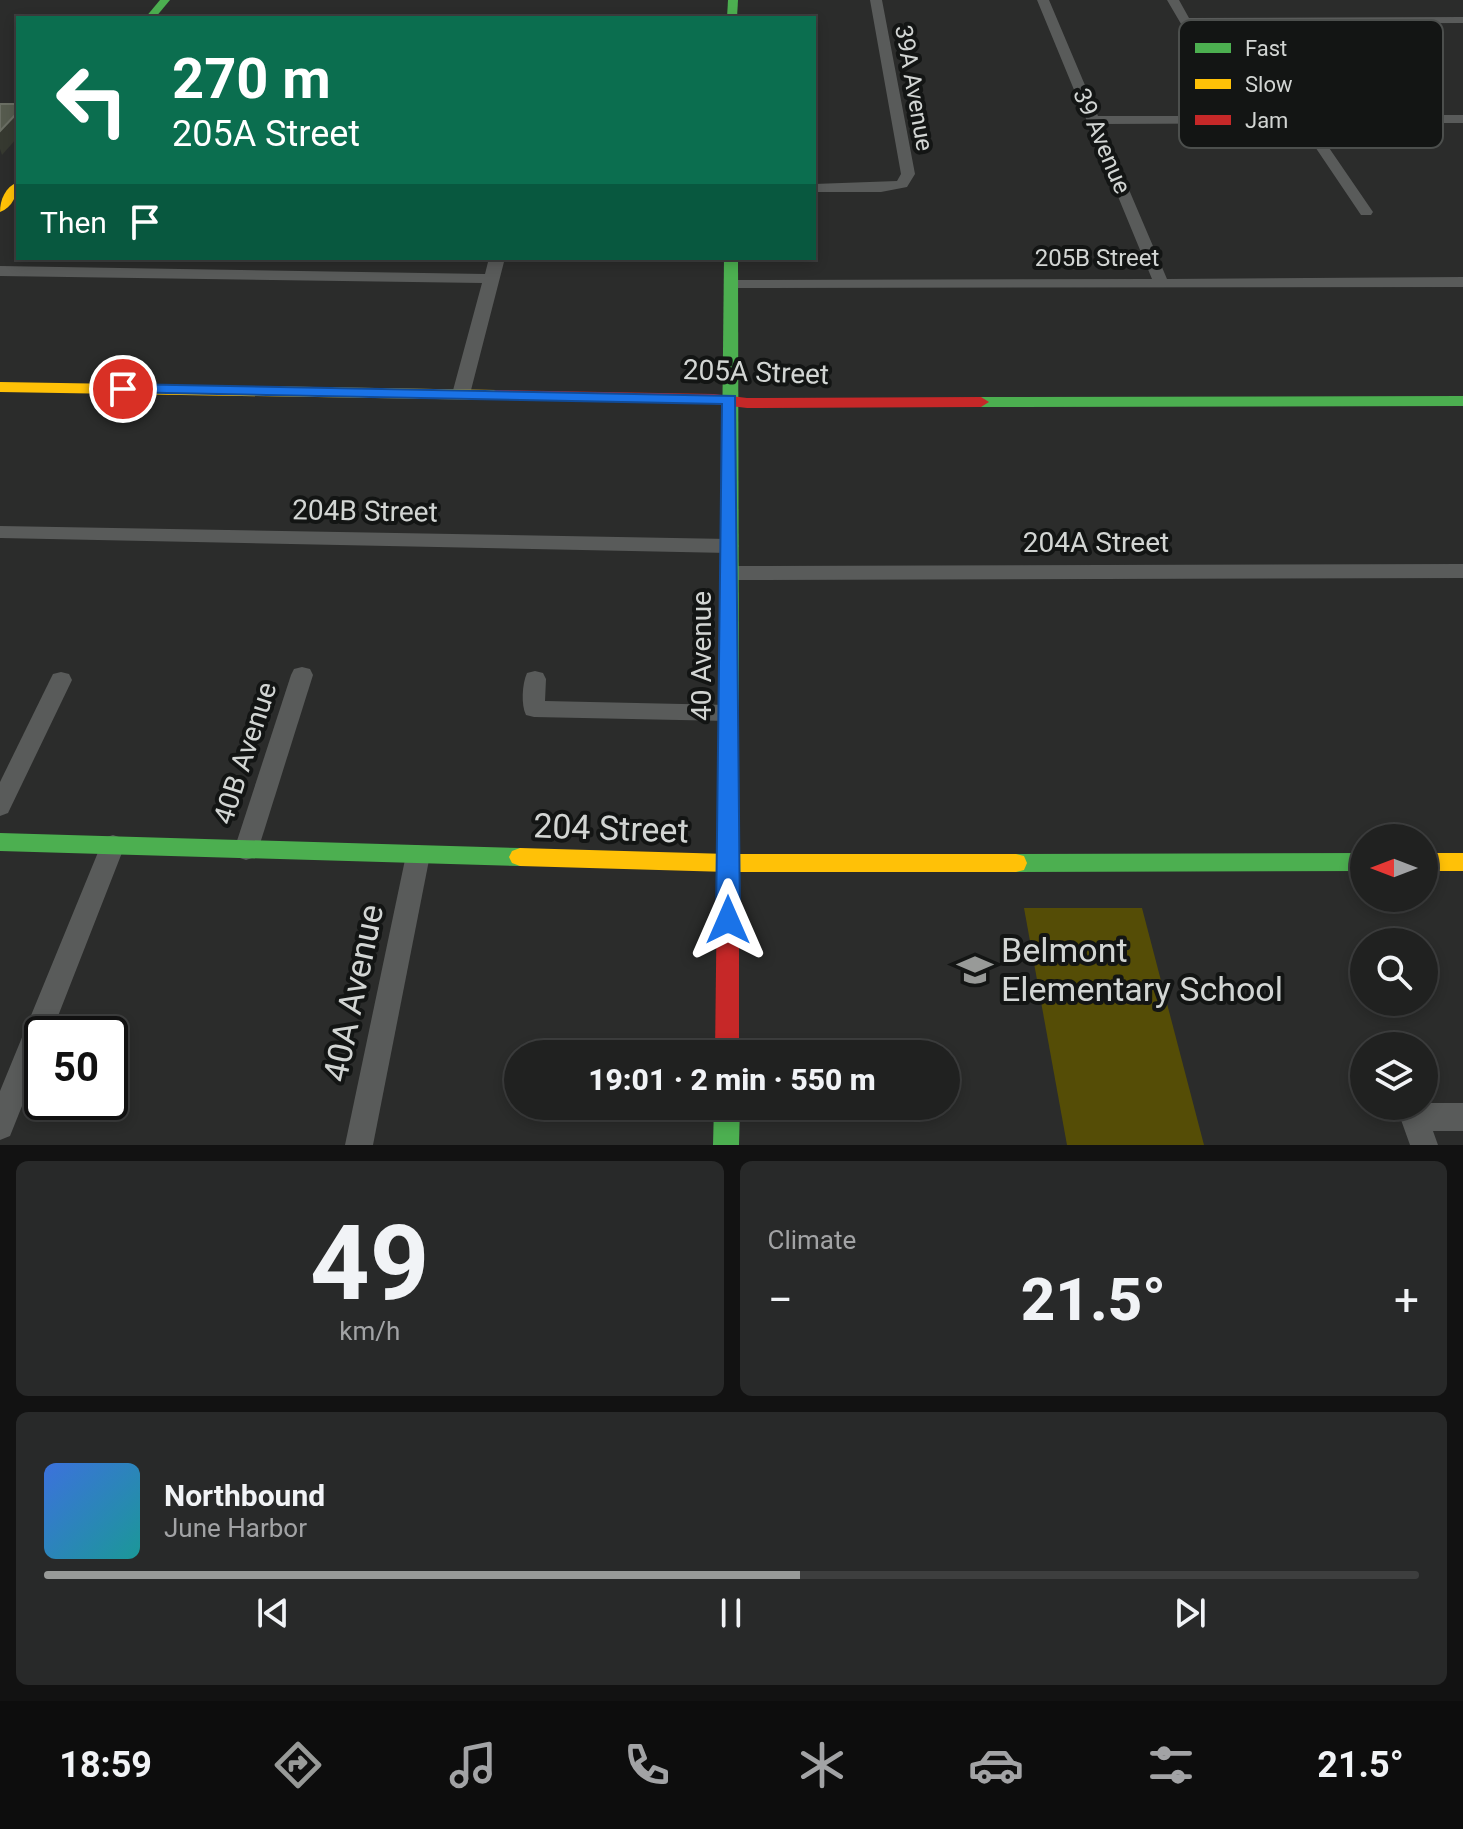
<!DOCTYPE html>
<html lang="en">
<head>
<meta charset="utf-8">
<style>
	body { margin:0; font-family:Roboto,sans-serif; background:#282929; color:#f1f3f6; height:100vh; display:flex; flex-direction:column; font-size:30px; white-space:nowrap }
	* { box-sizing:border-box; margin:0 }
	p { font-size:26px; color:#a2a3a5 }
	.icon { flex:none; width:44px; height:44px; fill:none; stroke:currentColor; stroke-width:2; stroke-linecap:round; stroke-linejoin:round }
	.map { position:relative; height:1145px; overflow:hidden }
	.panel { display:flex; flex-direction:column; gap:16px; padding:16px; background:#121212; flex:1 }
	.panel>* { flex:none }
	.guide { position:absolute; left:16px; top:16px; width:800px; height:244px; border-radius:0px; box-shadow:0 4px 12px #0003,0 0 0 2px #3d3e3e; background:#0b6e4f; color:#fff; overflow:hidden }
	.needle { width:52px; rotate:270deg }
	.fabs { position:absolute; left:1350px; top:824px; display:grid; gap:16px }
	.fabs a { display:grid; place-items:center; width:88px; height:88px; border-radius:50%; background:#202120; box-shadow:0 4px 12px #0003,0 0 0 2px #3d3e3e; font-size:40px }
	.speed { position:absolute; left:24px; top:1016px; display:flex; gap:16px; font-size:40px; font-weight:700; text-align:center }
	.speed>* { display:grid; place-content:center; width:104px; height:104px; border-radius:50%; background:#202120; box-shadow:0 4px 12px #0003,0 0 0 2px #3d3e3e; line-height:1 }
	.speed .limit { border:4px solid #111; border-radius:12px; background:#fff; color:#111 }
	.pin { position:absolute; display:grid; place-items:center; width:68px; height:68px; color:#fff; margin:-34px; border:4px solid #fff; border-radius:50%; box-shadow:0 2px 8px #0007 }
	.me { position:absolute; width:88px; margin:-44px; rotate:0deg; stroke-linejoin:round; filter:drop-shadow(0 0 6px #0008) }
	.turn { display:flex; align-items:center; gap:28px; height:168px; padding:0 24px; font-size:36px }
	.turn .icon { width:104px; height:104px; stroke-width:2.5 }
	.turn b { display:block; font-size:56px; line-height:68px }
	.then { display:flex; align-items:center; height:76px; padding:0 24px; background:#0003; gap:16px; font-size:30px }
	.big { font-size:60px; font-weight:800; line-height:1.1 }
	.panel .tile { flex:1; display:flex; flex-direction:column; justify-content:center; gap:12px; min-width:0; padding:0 28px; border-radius:12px; background:#282929 }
	.panel .dial { align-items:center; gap:0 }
	.dial b { font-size:104px; line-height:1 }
	.song { display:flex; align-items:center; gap:24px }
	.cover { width:96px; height:96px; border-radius:12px; background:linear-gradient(135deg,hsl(220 70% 55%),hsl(180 70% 35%)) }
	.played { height:8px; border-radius:4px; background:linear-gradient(90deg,#989a98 55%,#3d3e3e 55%) }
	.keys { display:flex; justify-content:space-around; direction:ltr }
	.heat { display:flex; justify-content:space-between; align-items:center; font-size:44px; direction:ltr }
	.panel .tiles { flex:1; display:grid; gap:16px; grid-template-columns:1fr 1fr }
	.tile:last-child { grid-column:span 2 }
	.trip { position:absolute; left:504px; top:1040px; width:456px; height:80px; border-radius:40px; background:#202120; box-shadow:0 4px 12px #0003,0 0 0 2px #3d3e3e; font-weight:800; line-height:80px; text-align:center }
	.tabs { display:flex; height:128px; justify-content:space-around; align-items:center; background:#0d0d0d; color:#a2a3a5 }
	.tabs .icon { width:56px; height:56px }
	.tabs .active { color:#989a98 }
	.tabs b { font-size:36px; color:#f1f3f6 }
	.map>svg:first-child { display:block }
</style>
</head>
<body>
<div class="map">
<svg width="1463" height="1145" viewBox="0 0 1463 1145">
	<rect width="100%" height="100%" fill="#2b2c2b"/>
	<!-- green -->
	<path fill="#554d06" d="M1024,908H1142L1204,1145H1067Z"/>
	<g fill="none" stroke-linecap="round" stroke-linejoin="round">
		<!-- street -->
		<g fill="#595b5a" fill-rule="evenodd">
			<path d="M870,0H882L915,174L907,187L881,192H814V184L897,181L901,174Z"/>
			<path d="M1037,0H1049L1098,116H1235L1167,0H1179L1189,18L1463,17V23L1193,24L1248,116L1404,115L1374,79L1380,75L1418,115H1463V123H1312L1373,212L1371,215H1361L1299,123L1101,124L1167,279L1463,277V287L726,288V282L731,280L1152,279Z"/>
			<path d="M489,258H505L470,394L461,399L452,394L482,283L0,276V266L485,274Z"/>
			<path d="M0,526L729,539L739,546L729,553L0,538Z"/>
			<path d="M1463,564V578L729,580L719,573L729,566Z"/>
			<path d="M302,667L310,669L313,675L258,850L255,857L246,860L237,857L234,850L291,675L294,669Z"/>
			<path d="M535,671L543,673L546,679L545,701L728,705L736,707L739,713L736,719L728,721L534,717L526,715C521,705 522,684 527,673Z"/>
			<path d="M61,672L69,674L72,680L8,813L0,816V782L50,680L53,674Z"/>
			<path d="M113,835L122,838L125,845L51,1034H42V1056L10,1136L0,1140V1091L101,845L104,838Z"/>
			<path d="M418,845L427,848L430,855L373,1145H345L406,855L409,848Z"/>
			<path d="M1424,1103H1463V1131H1433L1438,1145H1410L1400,1117L1404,1107L1424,1106Z"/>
		</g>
		<!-- fast -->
		<g fill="#4caf50" fill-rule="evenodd">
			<path d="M160,0H170L155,18H145Z"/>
			<path d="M728,0H738L737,18H727Z"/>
			<path d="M724,258H738L739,719L736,724H722L719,719Z"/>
			<path d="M1463,396V406L981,407L973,402L981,397Z"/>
			<path d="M0,833L520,848L528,851L531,857L528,863L520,866L0,851Z"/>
			<path d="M1364,853V871L1016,872L1008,870L1005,863L1008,856L1016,854Z"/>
			<path d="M714,1106H740L739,1145H713Z"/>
		</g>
		<!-- slow -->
		<g fill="#ffc107" fill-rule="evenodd">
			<path d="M18,182C18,194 12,208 0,212C0,200 5,187 18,182Z"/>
			<path d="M0,382L496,390L504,395L496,400L0,392Z"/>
			<path d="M520,848L728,854H1016L1024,856L1027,863L1024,870L1016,872H728L520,866L512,863L509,857L512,851Z"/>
			<rect x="1424" y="853" width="39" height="18"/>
		</g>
		<!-- jam -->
		<g fill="#c62828" fill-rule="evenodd">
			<path d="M496,390L714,394L747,398L981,397L989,402L981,407L747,408L714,404L491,398L488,395L491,392Z"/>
			<path d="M729,711L736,714L739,719V1054H715L719,719L722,714Z"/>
		</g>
	</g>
	<!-- shaded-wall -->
	<path fill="#363930" d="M18,112V137L2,155L0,149V131Z"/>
	<!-- building -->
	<path fill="#565b4e" stroke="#6a6e63" stroke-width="2" d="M0,104H18V112L0,131Z"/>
	<!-- route -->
	<path fill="#1a73e8" stroke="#114b97" stroke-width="2" d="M123,384L735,396L740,920L736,927L728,930L720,927L716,920L722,404L117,392L115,389Z"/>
	<!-- icons -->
	<defs>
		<g id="school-bare" transform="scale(2.76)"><path d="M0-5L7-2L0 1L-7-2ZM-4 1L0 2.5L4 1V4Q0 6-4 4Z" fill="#989a98" stroke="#131514" stroke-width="2.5" paint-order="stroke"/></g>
	</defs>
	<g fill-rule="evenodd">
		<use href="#school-bare" x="975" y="970"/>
	</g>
	<g text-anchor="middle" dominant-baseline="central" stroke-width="8" stroke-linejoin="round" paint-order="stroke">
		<!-- far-street labels -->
		<g font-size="24" fill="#d2d5d3" stroke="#131514">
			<text transform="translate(914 88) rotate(80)">39A Avenue</text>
			<text transform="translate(1102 141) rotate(67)">39 Avenue</text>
			<text x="1097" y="258">205B Street</text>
		</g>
		<!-- street labels -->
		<g font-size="28" fill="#d2d5d3" stroke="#131514">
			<text transform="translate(756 372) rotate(2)">205A Street</text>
			<text transform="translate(365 511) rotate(1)">204B Street</text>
			<text x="1096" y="542">204A Street</text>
			<text transform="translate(701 656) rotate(-90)">40 Avenue</text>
			<text transform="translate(245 753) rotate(-72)">40B Avenue</text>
		</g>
		<!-- near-street labels -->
		<g font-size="34" fill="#d2d5d3" stroke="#131514">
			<text transform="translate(611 828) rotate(2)">204 Street</text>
			<text transform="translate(353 993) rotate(-78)">40A Avenue</text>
		</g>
		<!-- near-poi labels -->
		<g font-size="34" fill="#d2d5d3" stroke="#131514" text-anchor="start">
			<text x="1001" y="950">Belmont<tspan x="1001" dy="39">Elementary School</tspan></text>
		</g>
	</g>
	<!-- legend -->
	<rect x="1179" y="20" width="264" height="128" rx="12" fill="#131514" stroke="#4c4f4d" stroke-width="2"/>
	<rect x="1195" y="43" width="36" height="10" fill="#4caf50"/>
	<rect x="1195" y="79" width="36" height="10" fill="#ffc107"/>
	<rect x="1195" y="115" width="36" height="10" fill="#c62828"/>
	<g font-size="22" fill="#d2d5d3">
		<text x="1245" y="56">Fast</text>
		<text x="1245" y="92">Slow</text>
		<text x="1245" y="128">Jam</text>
	</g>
</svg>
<div class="fabs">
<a><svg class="needle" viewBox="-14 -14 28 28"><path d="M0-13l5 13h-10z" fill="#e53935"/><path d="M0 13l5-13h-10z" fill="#a2a3a5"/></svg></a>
<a><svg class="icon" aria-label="search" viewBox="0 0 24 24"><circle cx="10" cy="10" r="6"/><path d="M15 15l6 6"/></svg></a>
<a><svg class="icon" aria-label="layers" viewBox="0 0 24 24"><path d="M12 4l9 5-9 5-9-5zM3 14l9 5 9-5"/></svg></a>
</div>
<div class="speed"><div class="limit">50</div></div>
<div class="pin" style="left:123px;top:389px;background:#d93025"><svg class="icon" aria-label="arrive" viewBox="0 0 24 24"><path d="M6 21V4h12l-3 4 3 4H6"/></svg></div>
<svg class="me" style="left:728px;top:920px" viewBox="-20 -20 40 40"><path d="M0-17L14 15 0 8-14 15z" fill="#1a73e8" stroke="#fff" stroke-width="4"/></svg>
<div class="trip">19:01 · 2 min · 550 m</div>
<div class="guide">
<div class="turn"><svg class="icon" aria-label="left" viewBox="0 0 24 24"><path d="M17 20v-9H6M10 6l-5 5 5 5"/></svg><div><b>270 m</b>205A Street</div></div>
<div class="then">Then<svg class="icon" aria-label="arrive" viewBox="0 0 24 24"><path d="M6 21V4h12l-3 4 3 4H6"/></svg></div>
</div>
</div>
<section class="panel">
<div class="tiles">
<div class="tile dial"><b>49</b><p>km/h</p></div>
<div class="tile"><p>Climate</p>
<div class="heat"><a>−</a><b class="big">21.5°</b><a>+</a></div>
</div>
<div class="tile">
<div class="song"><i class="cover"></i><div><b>Northbound</b><p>June Harbor</p></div></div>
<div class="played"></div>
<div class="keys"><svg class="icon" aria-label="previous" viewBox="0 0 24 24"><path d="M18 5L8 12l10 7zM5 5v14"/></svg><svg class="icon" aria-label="pause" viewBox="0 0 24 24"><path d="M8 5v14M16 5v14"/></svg><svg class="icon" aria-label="next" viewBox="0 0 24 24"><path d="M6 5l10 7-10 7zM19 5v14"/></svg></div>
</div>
</div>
</section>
<nav class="tabs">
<b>18:59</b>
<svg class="icon active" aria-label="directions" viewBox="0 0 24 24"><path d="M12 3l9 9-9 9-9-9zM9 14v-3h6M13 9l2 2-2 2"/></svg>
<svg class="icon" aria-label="music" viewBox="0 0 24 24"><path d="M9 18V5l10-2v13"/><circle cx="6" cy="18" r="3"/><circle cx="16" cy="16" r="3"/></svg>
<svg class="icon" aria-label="phone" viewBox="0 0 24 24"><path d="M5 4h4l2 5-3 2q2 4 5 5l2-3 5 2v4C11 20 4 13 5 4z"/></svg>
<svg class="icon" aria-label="climate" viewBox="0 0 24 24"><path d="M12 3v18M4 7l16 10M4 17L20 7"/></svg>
<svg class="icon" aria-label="car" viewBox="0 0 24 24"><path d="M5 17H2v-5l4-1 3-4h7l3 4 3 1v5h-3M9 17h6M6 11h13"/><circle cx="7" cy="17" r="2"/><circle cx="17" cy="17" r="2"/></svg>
<svg class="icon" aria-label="filters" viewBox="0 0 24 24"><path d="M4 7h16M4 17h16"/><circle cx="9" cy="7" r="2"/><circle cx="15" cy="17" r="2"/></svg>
<b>21.5°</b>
</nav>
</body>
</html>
